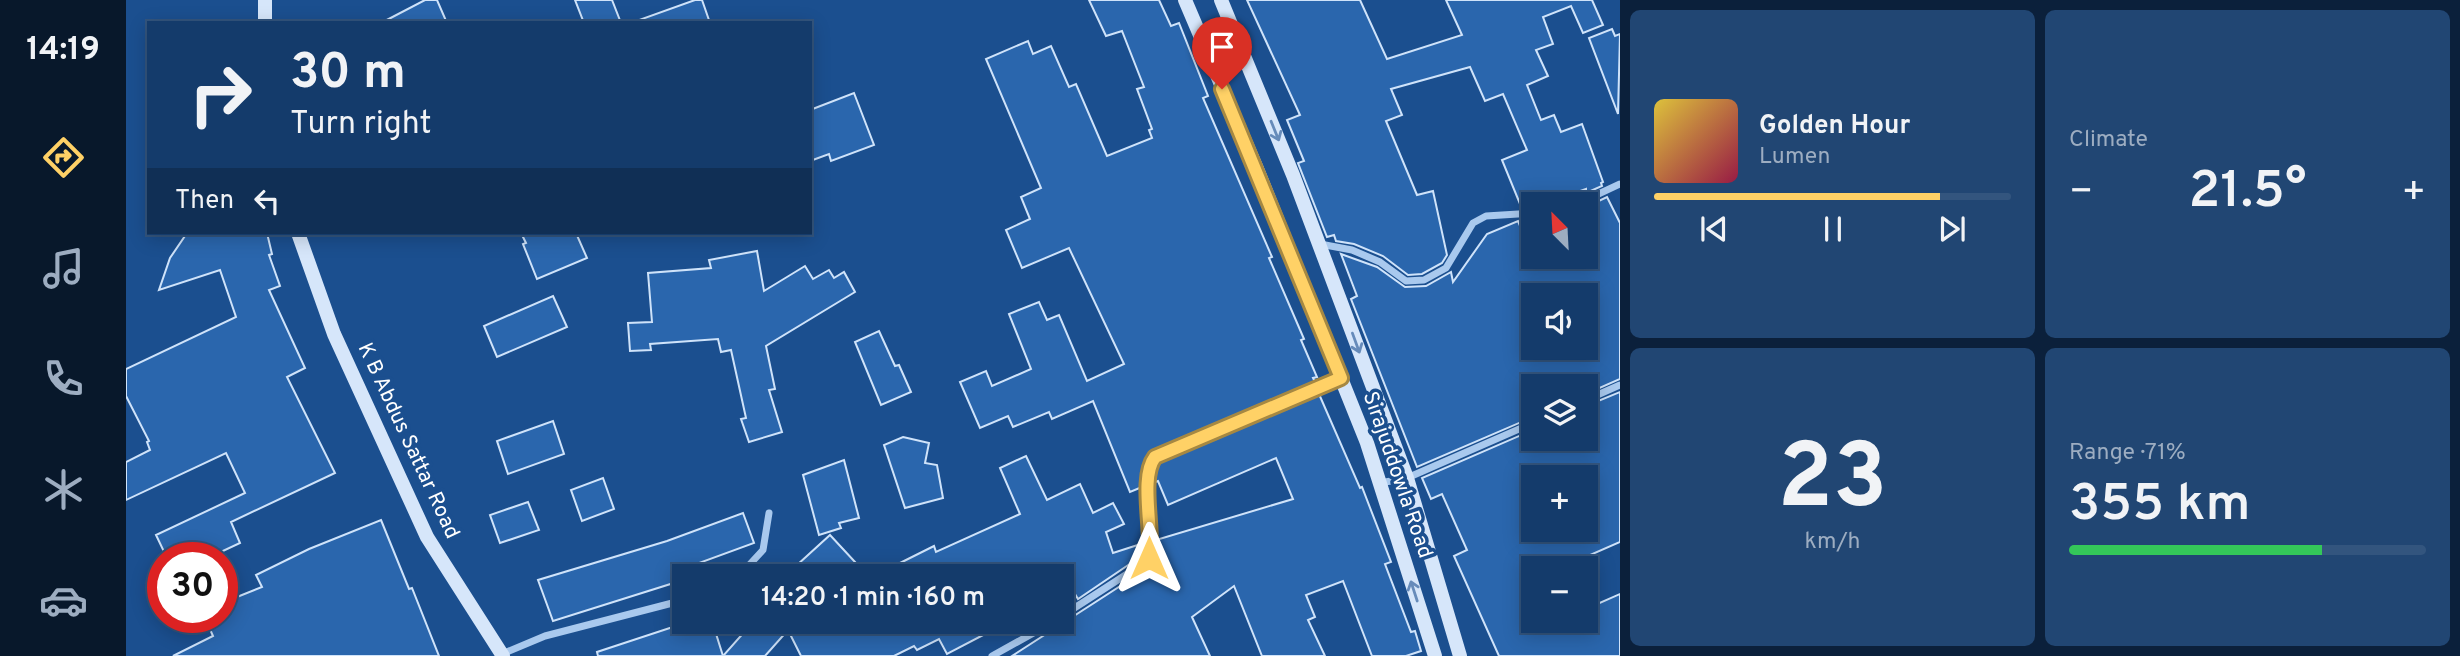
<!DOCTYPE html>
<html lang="en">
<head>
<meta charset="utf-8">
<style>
	body { margin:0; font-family:Overpass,sans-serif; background:#214673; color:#f1f3f6; height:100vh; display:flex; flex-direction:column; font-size:26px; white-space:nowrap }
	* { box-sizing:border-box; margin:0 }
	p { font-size:23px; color:#9dadc1 }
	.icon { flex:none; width:38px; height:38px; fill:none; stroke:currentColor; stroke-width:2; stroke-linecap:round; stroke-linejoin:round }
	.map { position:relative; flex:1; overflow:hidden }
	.drawer { display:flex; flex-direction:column; gap:10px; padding:10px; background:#0b203b; width:840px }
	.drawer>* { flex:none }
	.top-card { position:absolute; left:21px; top:21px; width:665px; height:214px; border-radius:0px; box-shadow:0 4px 18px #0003,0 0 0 2px #33557e; background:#143b6b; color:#f1f3f6; overflow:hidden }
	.needle { width:46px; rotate:336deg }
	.buttons { position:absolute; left:1395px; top:192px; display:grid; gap:14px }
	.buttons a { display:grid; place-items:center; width:77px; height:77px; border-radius:0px; background:#143b6b; box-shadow:0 4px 18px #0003,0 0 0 2px #33557e; font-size:35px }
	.speed { position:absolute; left:21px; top:542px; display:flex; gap:14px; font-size:35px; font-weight:700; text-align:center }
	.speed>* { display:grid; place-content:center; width:91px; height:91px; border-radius:50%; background:#143b6b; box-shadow:0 4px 18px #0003,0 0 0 2px #33557e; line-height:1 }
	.speed .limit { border:10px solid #d22; background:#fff; color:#111 }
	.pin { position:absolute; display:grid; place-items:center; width:60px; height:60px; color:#fff; margin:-72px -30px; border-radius:50% 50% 50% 0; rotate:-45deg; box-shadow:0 0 7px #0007 }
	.pin .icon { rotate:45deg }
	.me { position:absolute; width:77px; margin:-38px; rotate:0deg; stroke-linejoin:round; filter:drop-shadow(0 0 5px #0008) }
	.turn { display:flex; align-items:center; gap:24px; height:147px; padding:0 28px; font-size:32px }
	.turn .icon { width:91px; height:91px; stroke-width:2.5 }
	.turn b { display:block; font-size:49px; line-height:60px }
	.then { display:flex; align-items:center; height:66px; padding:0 28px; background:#0003; gap:14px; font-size:26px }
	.big { font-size:52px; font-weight:600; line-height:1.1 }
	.drawer .tile { flex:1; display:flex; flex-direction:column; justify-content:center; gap:10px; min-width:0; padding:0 24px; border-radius:10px; background:#214673 }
	.drawer .dial { align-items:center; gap:0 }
	.dial b { font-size:91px; line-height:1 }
	.song { display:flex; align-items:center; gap:21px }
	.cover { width:84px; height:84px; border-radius:10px; background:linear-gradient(135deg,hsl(50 70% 55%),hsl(340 70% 35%)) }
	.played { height:7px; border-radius:4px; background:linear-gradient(90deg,#ffd166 80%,#33557e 80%) }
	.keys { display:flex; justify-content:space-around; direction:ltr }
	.heat { display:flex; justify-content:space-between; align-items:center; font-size:38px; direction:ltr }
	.charge { height:10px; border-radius:5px; background:linear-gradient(90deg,#34c759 71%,#33557e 0) }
	.drawer .tiles { flex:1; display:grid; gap:10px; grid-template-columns:repeat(2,1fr) }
	.trip { position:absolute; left:546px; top:564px; width:402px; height:70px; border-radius:0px; background:#143b6b; box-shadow:0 4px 18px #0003,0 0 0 2px #33557e; font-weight:600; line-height:70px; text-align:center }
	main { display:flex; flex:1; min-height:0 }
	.tabs { display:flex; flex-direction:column; width:126px; justify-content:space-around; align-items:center; background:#08182b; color:#9dadc1 }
	.tabs .icon { width:49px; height:49px }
	.tabs .selected { color:#ffd166 }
	.tabs b { font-size:32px; color:#f1f3f6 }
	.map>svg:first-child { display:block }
</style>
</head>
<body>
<main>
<nav class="tabs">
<b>14:19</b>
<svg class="icon selected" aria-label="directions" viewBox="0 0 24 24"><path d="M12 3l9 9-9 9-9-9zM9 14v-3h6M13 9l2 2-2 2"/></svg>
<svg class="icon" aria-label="music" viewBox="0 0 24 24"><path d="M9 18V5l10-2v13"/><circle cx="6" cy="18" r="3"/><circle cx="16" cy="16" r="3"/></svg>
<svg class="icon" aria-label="phone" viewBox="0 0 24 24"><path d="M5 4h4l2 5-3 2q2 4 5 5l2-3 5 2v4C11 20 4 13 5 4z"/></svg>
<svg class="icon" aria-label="climate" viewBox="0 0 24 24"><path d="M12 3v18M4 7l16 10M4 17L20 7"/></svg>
<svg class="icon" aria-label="car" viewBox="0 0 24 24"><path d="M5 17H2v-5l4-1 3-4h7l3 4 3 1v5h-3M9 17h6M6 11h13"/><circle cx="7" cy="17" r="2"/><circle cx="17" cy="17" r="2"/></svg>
</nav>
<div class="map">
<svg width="1494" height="656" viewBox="0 0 1494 656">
	<rect width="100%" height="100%" fill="#1b4f8f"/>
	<!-- building -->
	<g fill="#2a66ad" stroke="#cfe3fa" stroke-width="2" fill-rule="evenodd">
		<path d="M299,0H311L321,23H255Z"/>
		<path d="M449,0H486L495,23H458Z"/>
		<path d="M569,0H576L584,23H514L513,20Z"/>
		<path d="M963,0H1033L1045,26L1053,23L1082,96L1077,98L1146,257L1143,258L1178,339L1175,340L1191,377L1187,378L1189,382L1027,451L1018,466L1016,487L1004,492L967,401L926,419L923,412L887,427L882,416L854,428L834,382L860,371L866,386L905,369L883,314L913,302L921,320L933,315L961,381L998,364L943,248L896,268L880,230L904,219L895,197L915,188L860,59L902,41L907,54L925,46L943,87L950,84L981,156L1026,138L1023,130L1026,129L1011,89L1018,87L996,31L980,36Z"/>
		<path d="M1121,0H1234L1261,59L1336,35L1320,0H1466L1477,25L1457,33L1445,6L1417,17L1427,44L1410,50L1422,76L1401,85L1415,120L1428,115L1435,132L1456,124L1477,182L1475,183L1476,186L1460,193V189L1426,201L1423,192L1394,204L1376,160L1401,150L1377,94L1359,101L1344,67L1265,89L1276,115L1260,121L1291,195L1307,191L1321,255L1316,263L1296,274L1282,275L1257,256L1228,244L1210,241L1208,235L1201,237L1172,163L1178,161L1161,120L1174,115Z"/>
		<path d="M1486,29L1489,36L1494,34L1492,114L1463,38Z"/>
		<path d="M728,93L748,145L705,161L703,154L684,161V110Z"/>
		<path d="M1481,197L1494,223V379L1460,394V387H1407V417L1291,467L1225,299L1231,296L1215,254L1251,267L1279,287L1300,286L1325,272L1327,282L1361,234L1392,221L1407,257H1460V207ZM1407,296H1460V348H1407Z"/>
		<path d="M61,233H141L146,254L143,255L154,286L143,290L179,368L161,377L209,473L105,522L114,543L82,558H41L30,535L119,493L100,453L0,500V462L24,450L21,442L23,441L0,396V369L110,317L94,270L33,290L44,258Z"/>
		<path d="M395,233H450L461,258L411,279L397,244L400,243Z"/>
		<path d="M631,251L638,291L679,266L687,279L703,270L708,278L718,272L729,292L640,346L649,389L643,390L656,432L623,442L615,419L620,418L605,350L595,352L592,339L524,344L525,350L504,351L502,323L526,322L522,273L585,268L583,260Z"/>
		<path d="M427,296L441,327L371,357L358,326Z"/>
		<path d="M753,331L769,366L773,365L785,392L755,405L729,342Z"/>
		<path d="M1494,392V542L1448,562L1451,569H1407V621H1460V609L1494,594V656H1373L1328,556L1341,550L1316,494L1305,499L1296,478L1407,430V439H1460V406ZM1407,478H1460V530H1407Z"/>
		<path d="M1193,394L1234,488L1236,487L1265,562L1259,564L1285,632L1289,631L1295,651L1280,656H1246L1217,581L1180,595L1189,617L1182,620L1199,656H1136L1108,586L1066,617L1084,656H886L1019,570L1028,560L1030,540L1167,499L1150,458L1042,505L1032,481L1029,482L1030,470L1034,462Z"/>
		<path d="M427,421L438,454L382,474L371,441Z"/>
		<path d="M777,437L803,443L799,463L811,465L817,498L779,508L758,445Z"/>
		<path d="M900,456L921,500L954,484L967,513L987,503L998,524L980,532L987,553L1018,543L1017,555L952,599L946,589L936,594V576H885L880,566L857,576H748L808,546L810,552L894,514L874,468Z"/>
		<path d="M718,460L733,518L713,523L715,528L693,535L677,475Z"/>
		<path d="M477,478L488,509L456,521L445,490Z"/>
		<path d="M402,502L413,530L374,543L364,515Z"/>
		<path d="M617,513L628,543L551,571L554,581L427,621L412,580L541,541Z"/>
		<path d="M255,520L283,589L286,588L313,656H47L87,636L79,618H96V603L136,587L130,575L183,549Z"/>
		<path d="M704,535L742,576H659Z"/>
		<path d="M565,621H586L597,656H472L471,652Z"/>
		<path d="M628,621H884L821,654L813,639L791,650L788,646L768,656H675L662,630L639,656H597Z"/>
	</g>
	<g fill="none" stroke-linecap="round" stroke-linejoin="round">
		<!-- street -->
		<g stroke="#a9c9ee" stroke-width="7">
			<path d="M1449,205L1494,184"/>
			<path d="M1194,244L1226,250L1254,262L1280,281L1298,280L1320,268L1347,223L1360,216L1407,213"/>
			<path d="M1460,400L1494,385"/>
			<path d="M1254,483L1281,478L1407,423"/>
			<path d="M613,576L637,550L643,513"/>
			<path d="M936,616L1015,565L1022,558L1025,547L1021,510L1024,468L1029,457L1215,378"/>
			<path d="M376,654L419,636L558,600"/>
			<path d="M866,656L929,621"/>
		</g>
		<!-- secondary -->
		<g stroke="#d6e6fa" stroke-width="14">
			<path d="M139,0V23"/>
			<path d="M1059,0L1131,169L1241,443L1309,656"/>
			<path d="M1095,0L1167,175L1281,478L1334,656"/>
			<path d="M172,233L208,334L301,537L377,656"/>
		</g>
	</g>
	<!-- one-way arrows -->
	<defs><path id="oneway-shaft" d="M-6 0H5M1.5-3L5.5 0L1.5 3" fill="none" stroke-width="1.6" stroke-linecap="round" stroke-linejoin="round" transform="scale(1.75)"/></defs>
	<g stroke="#668bba">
		<use href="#oneway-shaft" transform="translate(1149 131) rotate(68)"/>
		<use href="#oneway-shaft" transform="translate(1230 343) rotate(70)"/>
		<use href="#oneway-shaft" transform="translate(1288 591) rotate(-108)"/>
	</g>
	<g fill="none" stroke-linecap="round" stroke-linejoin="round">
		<!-- route casing -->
		<g stroke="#a68842" stroke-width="18">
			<path id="route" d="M1023,558C1028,531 1013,478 1029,457L1215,378L1096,89"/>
		</g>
		<!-- route -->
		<use href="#route" stroke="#ffd166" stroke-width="12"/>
	</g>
	<g text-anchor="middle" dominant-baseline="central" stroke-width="7" stroke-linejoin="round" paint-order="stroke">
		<!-- street labels -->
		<g font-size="21" fill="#fff" stroke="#1b4f8f">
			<text transform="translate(282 441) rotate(65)">K B Abdus Sattar Road</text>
			<text transform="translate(1271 475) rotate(71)">Sirajuddowla Road</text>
		</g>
	</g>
</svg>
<div class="buttons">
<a><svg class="needle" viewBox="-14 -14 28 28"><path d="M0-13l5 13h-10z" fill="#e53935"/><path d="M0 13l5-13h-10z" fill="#9dadc1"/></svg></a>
<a><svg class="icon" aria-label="sound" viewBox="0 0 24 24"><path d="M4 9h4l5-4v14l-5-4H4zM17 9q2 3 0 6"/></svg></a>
<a><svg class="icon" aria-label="layers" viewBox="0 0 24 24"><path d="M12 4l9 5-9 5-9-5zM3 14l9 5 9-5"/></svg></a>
<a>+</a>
<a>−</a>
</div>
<div class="speed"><div class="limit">30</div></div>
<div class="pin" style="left:1096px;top:89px;background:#d93025"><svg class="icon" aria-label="arrive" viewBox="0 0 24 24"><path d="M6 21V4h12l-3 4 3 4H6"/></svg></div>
<svg class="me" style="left:1023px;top:558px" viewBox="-20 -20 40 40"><path d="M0-17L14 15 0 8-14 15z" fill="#ffd166" stroke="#fff" stroke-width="4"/></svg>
<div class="trip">14:20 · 1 min · 160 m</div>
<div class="top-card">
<div class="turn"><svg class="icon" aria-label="right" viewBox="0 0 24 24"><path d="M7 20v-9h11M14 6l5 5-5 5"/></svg><div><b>30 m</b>Turn right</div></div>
<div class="then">Then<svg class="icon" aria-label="left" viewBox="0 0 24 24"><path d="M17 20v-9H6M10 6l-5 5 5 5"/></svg></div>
</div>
</div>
<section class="drawer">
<div class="tiles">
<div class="tile">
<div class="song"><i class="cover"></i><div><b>Golden Hour</b><p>Lumen</p></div></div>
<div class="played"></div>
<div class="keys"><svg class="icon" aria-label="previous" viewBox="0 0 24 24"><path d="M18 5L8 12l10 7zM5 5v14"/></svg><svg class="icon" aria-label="pause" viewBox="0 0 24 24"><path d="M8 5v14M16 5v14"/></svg><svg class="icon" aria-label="next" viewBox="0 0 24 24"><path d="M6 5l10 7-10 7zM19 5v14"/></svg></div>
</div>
<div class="tile"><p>Climate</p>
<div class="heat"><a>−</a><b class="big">21.5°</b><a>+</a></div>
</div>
<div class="tile dial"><b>23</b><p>km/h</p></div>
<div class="tile"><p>Range · 71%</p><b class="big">355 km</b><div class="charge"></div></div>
</div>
</section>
</main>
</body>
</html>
